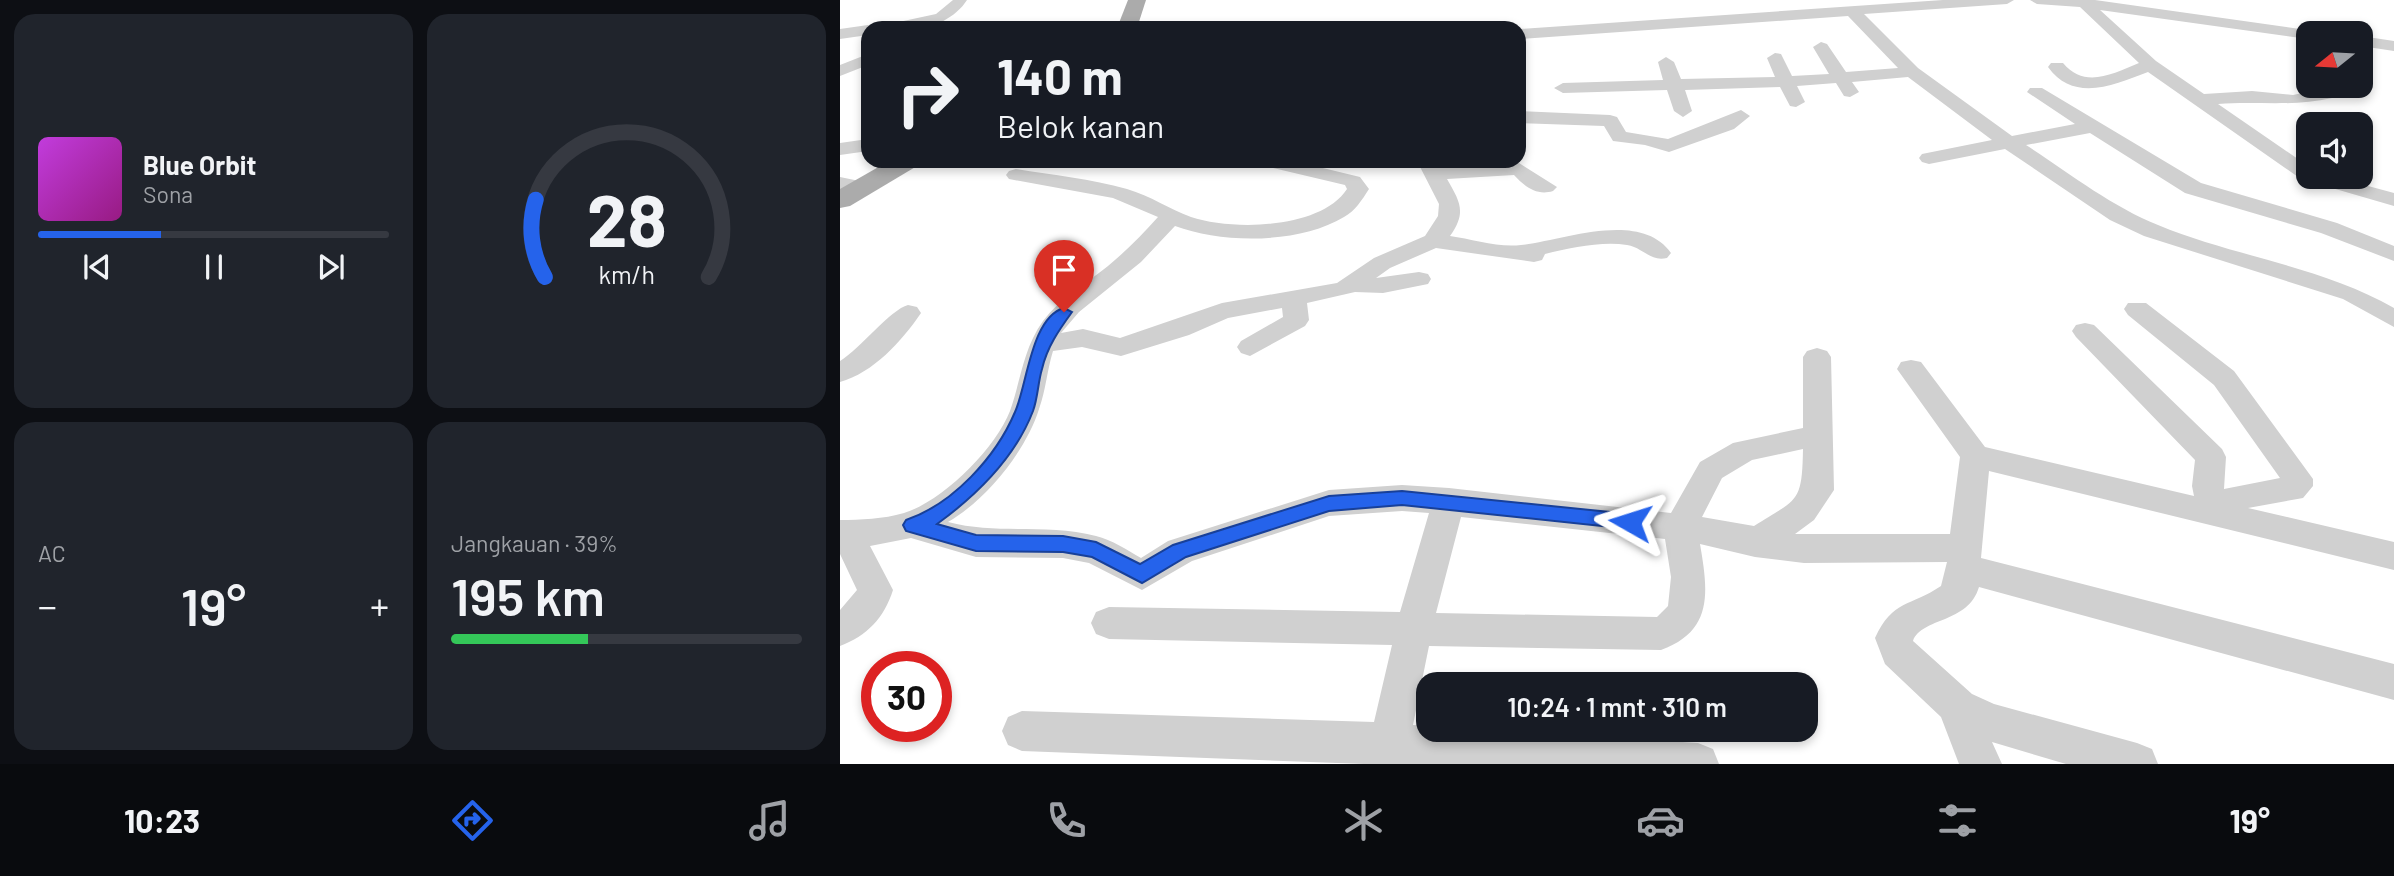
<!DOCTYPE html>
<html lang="id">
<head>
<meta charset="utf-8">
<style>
	body { margin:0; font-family:Barlow,sans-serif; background:#20242c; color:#f1f3f6; height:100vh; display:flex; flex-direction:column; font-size:26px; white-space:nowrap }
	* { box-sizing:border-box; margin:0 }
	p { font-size:23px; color:#9ea1a6 }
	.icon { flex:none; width:38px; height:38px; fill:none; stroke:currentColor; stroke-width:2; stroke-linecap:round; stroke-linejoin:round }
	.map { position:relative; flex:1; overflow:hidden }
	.drawer { display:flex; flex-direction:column; gap:14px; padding:14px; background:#0d0f14; width:840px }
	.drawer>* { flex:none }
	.top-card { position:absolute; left:21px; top:21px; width:665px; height:147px; border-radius:21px; box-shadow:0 4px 10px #0003; background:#171b24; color:#f1f3f6; overflow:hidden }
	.needle { width:46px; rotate:252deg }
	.tools { position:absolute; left:1456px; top:21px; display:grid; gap:14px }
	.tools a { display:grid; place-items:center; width:77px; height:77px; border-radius:14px; background:#171b24; box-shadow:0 4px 10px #0003; font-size:35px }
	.speed { position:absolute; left:21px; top:651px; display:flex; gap:14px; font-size:35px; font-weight:700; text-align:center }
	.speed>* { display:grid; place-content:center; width:91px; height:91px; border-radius:50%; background:#171b24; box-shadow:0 4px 10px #0003; line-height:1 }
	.speed .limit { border:10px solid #d22; background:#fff; color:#111 }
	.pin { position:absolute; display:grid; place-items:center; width:60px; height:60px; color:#fff; margin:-72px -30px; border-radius:50% 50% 50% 0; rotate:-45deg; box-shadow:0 0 7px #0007 }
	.pin .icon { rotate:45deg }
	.me { position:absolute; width:77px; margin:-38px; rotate:276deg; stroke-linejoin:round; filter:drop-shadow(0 0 5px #0008) }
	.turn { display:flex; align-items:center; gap:24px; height:147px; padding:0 21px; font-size:32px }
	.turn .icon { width:91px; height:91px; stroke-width:2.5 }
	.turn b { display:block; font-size:49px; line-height:60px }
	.big { font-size:52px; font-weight:600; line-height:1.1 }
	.drawer .card { flex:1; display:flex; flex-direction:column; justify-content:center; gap:10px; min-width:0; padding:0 24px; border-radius:21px; background:#20242c }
	.drawer .dial { align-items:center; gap:0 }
	.dial svg { height:182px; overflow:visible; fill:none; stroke:#363941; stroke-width:7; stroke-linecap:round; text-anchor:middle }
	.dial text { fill:#f1f3f6; stroke:none }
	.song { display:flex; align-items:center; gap:21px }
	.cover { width:84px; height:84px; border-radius:10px; background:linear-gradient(135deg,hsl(290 70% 55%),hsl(310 70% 35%)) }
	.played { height:7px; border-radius:4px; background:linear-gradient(90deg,#2563eb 35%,#363941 35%) }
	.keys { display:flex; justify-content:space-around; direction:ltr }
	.heat { display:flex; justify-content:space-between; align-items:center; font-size:38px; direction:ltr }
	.charge { height:10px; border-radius:5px; background:linear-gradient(90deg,#34c759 39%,#363941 0) }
	.drawer .tiles { flex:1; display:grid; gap:14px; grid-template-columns:repeat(2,1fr) }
	.trip { position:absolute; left:576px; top:672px; width:402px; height:70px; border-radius:21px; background:#171b24; box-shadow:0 4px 10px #0003; font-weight:600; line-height:70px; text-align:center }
	.tabs { display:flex; height:112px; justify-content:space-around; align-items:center; background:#090b0e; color:#9ea1a6 }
	.tabs .icon { width:49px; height:49px }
	.tabs .on { color:#2563eb }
	.tabs b { font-size:32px; color:#f1f3f6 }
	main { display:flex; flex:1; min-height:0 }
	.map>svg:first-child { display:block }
</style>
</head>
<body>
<main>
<section class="drawer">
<div class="tiles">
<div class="card">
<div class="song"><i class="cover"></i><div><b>Blue Orbit</b><p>Sona</p></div></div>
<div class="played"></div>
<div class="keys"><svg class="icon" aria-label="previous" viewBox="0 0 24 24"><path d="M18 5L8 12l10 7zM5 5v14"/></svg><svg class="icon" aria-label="pause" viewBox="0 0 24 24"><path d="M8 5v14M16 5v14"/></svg><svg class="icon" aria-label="next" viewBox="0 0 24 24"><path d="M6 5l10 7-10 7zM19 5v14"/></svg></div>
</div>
<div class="card dial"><svg viewBox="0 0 100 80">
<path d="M14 69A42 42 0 1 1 86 69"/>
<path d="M14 69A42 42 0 0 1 10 35" stroke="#2563eb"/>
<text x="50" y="56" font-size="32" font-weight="700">28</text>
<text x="50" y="72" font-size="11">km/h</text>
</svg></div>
<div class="card"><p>AC</p>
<div class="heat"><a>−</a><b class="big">19°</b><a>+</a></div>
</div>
<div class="card"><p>Jangkauan · 39%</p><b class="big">195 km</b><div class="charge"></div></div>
</div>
</section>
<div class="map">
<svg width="1554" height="764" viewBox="0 0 1554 764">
	<rect width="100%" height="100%" fill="#fff"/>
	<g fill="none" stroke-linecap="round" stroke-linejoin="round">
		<!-- minor -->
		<g fill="#d0d0d0" fill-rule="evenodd">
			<path d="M113,0H127C113,22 77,37 52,26L54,23L96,14Z"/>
			<path d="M1103,0H1174L1167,4L1024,14L1078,68L1172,136L1235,124L1187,92L1190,88H1202L1361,183L1497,223L1554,246V261L1481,233L1345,193L1250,133L1186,145C1229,173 1271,206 1318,225C1395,257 1481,266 1554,308V327L1503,299L1304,236L1270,220L1165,149L1089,164L1082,162L1079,158L1082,154L1152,140L1068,77L1012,82L1019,92L1010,97L1004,96L996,83L957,86L965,102L956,107L950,106L940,87L845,90L852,111L843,117L834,111L827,90L723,93L714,88L723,83L823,80L818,62L826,57L834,62L841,79L935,77L927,58L935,53L941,54L952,76L989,74L973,47L981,42L987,44L1006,72L1058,68L1008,16L679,39V29Z"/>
			<path d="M1190,0H1255L1474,31L1475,33H1468V39L1260,10L1316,61L1364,94L1412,91L1453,95L1477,90L1474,86H1493L1496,90L1492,98C1454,107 1417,101 1378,104L1468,166V177H1495L1554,193V206L1461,179L1308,72C1274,85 1234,103 1208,67L1211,63H1223C1245,89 1272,74 1299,63L1240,7L1197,4Z"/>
			<path d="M28,25L34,28H28V35L0,39V29Z"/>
			<path d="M1521,36L1554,41V51L1521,46Z"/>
			<path d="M28,54V65L0,76V65Z"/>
			<path d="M901,110L910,116L894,129L829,152L805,145L773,141L764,126L679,123V111L770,115L777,117L786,132L828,139Z"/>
			<path d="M28,139V151L0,155V143Z"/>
			<path d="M427,161H454L520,177L529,189C522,200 515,211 504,217C459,244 383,244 335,226L301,262L239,312L221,333L243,329L280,338L382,303L497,283L534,258L585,236L598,216L599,204L577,161H597L600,167L679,163L717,187L713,191C697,196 685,187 674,175L607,179C620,202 627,212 610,236C632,239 659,248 681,245C722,241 800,209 831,253L827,258C810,262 804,248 787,245C761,241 731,248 705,254L702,260L694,262L596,248L550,268L536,278L579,272L588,274L591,279L588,284L543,293L515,292L467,303L469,320L465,326L410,356L401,353L397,347L401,341L443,317L442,308L388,318L349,335L281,356L242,347L213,351C207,370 206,390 199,409C186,451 146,500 108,522C157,535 207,523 256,536C272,540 287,550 301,558L328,541L489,490L562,485L609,488L831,513L860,462L893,443L963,428V357L967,351L977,348L987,351L991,357L994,490L974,520L955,534H1110L1120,457L1057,369L1061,362L1071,360L1081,362L1145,447L1354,496L1352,486L1355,460L1236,337L1232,331L1236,325L1245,323L1254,325L1382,449L1386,457L1384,489L1440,478L1374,385L1288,315L1284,309L1288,303H1306L1394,371L1473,479V486L1463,498L1408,508L1554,542V570L1149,471L1141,558L1554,664V700L1139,587C1128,624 1082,617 1073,641L1132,694L1154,704L1297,743L1312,749L1318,764H1226L1152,742L1162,764H1119L1101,717L1045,664L1035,638C1053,599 1070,607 1101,586L1107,562L964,563L915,557L860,544C868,591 874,631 821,650L589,646L573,725L588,726V730H652L858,743L873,749L879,764H524L182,751L168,745L162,731L168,717L182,711L534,722L552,645L269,639L256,634L251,623L256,612L269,607L560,612L589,513L562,511L489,516L352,561L302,590L249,563L223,558L136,557L71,538L30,546L53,590C44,618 27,636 0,646V610L17,590L0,554V520C21,520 43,519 64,513C103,501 155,449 170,411C181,380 183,349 203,321C220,298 246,284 268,266C286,251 302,235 318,217L273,198L169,179L166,175L169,171L176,169C213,175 251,179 287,189C311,196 329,209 351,217C393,231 481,229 507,189L505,185L429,167ZM963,449C962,504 958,498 914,526L862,517L882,478L912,460ZM621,517L825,539L831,577L828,606L817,617L596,613Z"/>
			<path d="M0,177L29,183L33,187L22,193L0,189Z"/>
			<path d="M68,305L77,307L81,313C62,341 33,373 0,382V361C20,349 51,309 68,305Z"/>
		</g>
		<!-- major -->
		<g fill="#ababab" fill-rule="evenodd">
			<path d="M288,0H306L297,28H277Z"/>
			<path d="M49,161H81L77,166L10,206L0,208V189Z"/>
		</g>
	</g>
	<!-- route -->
	<path fill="#2563eb" stroke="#184099" stroke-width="2" d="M224,308L232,312C219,330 207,347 202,369C198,382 198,397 193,411C175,458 137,495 97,524L136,535L223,536L256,542L300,564L333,545L489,496L562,491L790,514L799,522L790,529L562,505L489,511L346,557L302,583L252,557L223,552L136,551L66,531L63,525L66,520C113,504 156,457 175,412C187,386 191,317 224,308Z"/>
</svg>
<div class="tools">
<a><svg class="needle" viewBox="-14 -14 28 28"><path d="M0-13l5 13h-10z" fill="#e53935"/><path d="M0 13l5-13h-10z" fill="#9ea1a6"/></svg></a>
<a><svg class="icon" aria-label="sound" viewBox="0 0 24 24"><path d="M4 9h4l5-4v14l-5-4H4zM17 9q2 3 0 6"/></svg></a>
</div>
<div class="speed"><div class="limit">30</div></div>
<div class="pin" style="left:224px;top:312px;background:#d93025"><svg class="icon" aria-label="arrive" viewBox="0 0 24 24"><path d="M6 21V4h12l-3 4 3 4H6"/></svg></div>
<svg class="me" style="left:790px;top:522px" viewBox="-20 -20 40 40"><path d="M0-17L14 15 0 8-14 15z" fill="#2563eb" stroke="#fff" stroke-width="4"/></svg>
<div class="trip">10:24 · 1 mnt · 310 m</div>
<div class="top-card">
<div class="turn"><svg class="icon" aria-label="right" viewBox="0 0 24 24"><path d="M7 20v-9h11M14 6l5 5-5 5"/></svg><div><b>140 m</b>Belok kanan</div></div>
</div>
</div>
</main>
<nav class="tabs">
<b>10:23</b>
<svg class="icon on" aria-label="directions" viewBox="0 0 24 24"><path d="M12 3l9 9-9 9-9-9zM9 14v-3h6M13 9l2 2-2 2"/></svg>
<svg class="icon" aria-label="music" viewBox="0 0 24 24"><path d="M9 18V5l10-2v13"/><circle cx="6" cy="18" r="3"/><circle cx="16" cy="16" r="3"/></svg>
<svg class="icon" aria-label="phone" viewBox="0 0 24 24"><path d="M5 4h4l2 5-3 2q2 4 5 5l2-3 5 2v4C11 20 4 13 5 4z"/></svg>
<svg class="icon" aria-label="climate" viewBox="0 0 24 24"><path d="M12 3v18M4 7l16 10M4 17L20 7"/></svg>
<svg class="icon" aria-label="car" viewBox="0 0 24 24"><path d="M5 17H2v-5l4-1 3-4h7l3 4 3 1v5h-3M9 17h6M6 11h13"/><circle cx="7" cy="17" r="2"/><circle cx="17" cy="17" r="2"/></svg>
<svg class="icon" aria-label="filters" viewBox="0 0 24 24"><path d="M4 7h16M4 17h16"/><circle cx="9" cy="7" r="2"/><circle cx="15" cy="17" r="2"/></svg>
<b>19°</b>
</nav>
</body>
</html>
